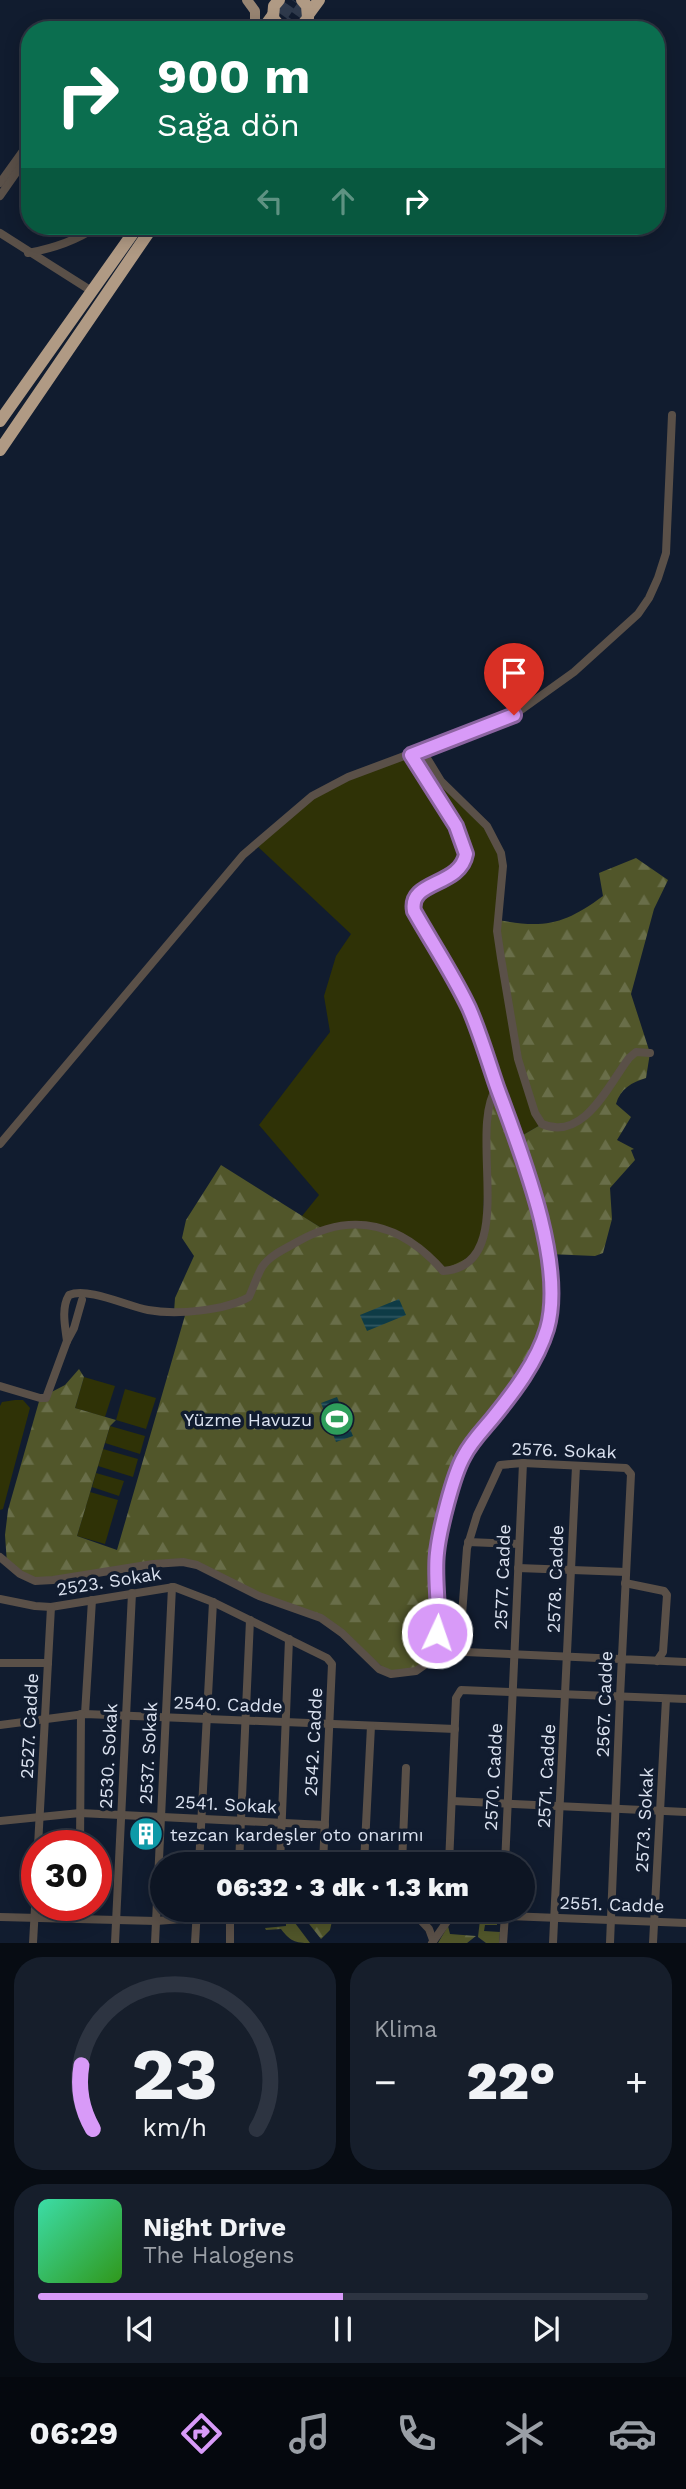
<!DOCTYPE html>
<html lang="tr">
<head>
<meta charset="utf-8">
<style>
	body { margin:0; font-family:"Work Sans",sans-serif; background:#161e2b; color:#f1f3f6; height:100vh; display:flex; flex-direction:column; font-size:26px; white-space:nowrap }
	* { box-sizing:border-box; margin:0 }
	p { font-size:23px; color:#9a9fa6 }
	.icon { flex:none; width:38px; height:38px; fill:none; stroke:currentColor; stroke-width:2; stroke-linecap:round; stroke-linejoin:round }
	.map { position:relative; height:1943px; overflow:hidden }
	.details { display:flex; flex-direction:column; gap:14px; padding:14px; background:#070c13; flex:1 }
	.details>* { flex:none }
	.hud { position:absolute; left:21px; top:21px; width:644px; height:214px; border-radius:28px; box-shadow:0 4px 18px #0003,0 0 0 2px #2d3441; background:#0b6e4f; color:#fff; overflow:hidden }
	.speed { position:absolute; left:21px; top:1830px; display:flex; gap:14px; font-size:35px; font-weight:700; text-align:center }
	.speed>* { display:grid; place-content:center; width:91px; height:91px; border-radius:50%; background:#0d1523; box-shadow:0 4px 18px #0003,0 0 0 2px #2d3441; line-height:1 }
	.speed .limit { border:10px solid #d22; background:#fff; color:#111 }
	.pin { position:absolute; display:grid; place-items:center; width:60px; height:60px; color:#fff; margin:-72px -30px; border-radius:50% 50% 50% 0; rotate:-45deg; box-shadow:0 0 7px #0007 }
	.pin .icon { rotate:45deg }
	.me { position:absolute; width:77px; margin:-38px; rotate:3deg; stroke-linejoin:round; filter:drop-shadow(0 0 5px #0008) }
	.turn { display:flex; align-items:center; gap:24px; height:147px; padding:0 21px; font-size:32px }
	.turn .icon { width:91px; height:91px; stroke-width:2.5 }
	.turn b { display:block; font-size:49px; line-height:60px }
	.lanes { display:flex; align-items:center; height:66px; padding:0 21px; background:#0003; justify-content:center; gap:35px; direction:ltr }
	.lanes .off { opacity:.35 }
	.big { font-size:52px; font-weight:800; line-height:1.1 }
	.details .widget { flex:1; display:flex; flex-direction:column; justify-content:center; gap:10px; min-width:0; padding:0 24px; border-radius:28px; background:#161e2b }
	.details .dial { align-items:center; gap:0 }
	.dial svg { height:182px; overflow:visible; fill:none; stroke:#2d3441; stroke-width:7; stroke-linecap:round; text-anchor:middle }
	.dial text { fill:#f1f3f6; stroke:none }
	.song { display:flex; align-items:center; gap:21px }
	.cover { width:84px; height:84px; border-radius:10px; background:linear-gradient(135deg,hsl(160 70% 55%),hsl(110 70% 35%)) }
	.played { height:7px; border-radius:4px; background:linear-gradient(90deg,#d89af8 50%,#2d3441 50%) }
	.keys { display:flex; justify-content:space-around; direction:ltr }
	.heat { display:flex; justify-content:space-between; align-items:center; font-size:38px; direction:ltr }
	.details .tiles { flex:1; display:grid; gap:14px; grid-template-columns:1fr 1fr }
	.widget:last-child { grid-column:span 2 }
	.trip { position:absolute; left:150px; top:1852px; width:385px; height:70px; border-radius:35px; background:#0d1523; box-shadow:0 4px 18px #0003,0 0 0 2px #2d3441; font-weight:800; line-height:70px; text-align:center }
	.tab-bar { display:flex; height:112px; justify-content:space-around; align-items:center; background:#05080e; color:#9a9fa6 }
	.tab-bar .icon { width:49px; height:49px }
	.tab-bar .selected { color:#d89af8 }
	.tab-bar b { font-size:32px; color:#f1f3f6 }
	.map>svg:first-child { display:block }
</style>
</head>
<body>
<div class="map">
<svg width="686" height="1943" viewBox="0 0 686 1943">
	<defs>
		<pattern id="forest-firs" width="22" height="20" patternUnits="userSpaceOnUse" patternTransform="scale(1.75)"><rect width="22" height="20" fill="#51562a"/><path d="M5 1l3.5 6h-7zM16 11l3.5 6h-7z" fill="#696e49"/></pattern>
		<pattern id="water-rules" width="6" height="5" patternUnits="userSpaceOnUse" patternTransform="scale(1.75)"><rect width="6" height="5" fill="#0e3b46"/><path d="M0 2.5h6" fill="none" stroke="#305761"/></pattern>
	</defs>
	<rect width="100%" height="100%" fill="#111c2f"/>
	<!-- green -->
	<g fill="#2f3206">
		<path d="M422,750L441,781L487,826L501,853L497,931L542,1124L516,1139L486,1144L482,1245L453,1270L323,1229L302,1216L319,1195L259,1125L330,1032L324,996L336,956L351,934L255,844L312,796Z"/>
		<path d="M84,1377L115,1386L105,1417L75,1408Z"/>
		<path d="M125,1389L156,1398L146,1429L116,1420Z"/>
		<path d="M15,1400H23L30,1408L3,1509L0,1510V1406L2,1402Z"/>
		<path d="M110,1426L145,1436L140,1454L105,1443Z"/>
		<path d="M103,1449L138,1459L133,1477L98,1466Z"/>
		<path d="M96,1473L124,1481L119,1496L92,1487Z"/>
		<path d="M90,1492L118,1500L105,1544L77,1536Z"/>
	</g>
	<!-- forest -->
	<g fill="url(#forest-firs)">
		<path d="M636,858L668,880L654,909L631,994L650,1053L646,1078C632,1082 620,1089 616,1104L631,1117L617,1140L634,1149L631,1150L635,1160L610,1188L612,1219L603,1253L595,1256L548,1254L550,1304L537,1354L462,1460L437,1555L434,1650L416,1671L391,1674L334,1626L183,1562L35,1581L7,1564L5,1535L8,1510L40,1398L65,1385L79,1369L84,1377L75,1408L116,1420L110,1426L77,1536L117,1550L186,1312H174L175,1298L194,1256L182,1238L186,1220L221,1165L323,1229L339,1226L392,1231L443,1270L474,1255L486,1225L485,1126L497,1087L516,1139L542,1124L518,1059L498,920C545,929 565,924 603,896L599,873Z"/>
		<path d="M327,1914L332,1921L330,1930L321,1939L306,1920L303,1921L301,1918L303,1915Z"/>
		<path d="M289,1915L310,1943C295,1943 290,1941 281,1929L266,1930L265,1928L286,1926V1918L264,1921L263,1918Z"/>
		<path d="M480,1920L497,1921V1925H485L484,1931L500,1932L499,1943H486L478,1937Z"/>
		<path d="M448,1926L450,1934L476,1936L467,1943H438Z"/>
	</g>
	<!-- water -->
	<g fill="url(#water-rules)">
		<path d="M399,1299L406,1315L367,1331L360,1315Z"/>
		<path d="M337,1397L353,1436L336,1442L321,1403Z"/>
	</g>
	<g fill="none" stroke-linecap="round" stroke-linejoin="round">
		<!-- highway-tunnel -->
		<g stroke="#2f3a4c" stroke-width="12" stroke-dasharray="12 6" stroke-linecap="butt">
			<path d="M272,30L293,0"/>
			<path d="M286,30L307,0"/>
		</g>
		<!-- minor -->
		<g stroke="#5a5048" stroke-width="8">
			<path d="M0,183L30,141"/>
			<path d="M0,196L30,153"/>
			<path d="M0,233L90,290"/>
			<path d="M28,253C54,248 76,241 98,226"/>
			<path d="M422,750L441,781L487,826L501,853L503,866L497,931L501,958L518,1059L535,1113L542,1124C584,1142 609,1084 629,1058L636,1052L650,1053"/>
			<path d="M0,1144L243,855L312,796L348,777L514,715L574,672L638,614L649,598L658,578L666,553L672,415"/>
			<path d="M67,1341C65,1326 61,1308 69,1295C88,1287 127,1306 148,1310C176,1315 224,1311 249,1297C253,1288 257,1276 262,1267C270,1255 285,1249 297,1242C353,1210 402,1224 443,1271C521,1266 466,1131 497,1087"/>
			<path d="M0,1386L40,1398H46L67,1341L74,1328L82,1300"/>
			<path d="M468,1542L519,1544"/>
			<path d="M0,1557L20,1574L35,1581L53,1580L153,1564L183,1562L197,1565L259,1596L321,1618L342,1633L379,1669L391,1674L416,1671L426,1664L434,1650L439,1609L437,1555L462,1459L472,1442L508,1398L537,1354L547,1329L551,1292L548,1254L541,1222L508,1115L475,1023L452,974L414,911C408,879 460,887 466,854L456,826L411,755"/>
			<path d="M518,1568L626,1572"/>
			<path d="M625,1583L664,1591L667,1595L663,1652L657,1661"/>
			<path d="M0,1599L35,1606L51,1607L174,1587L213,1602L327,1658L332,1664L323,1864"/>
			<path d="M0,1663H48"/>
			<path d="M85,1714L92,1600"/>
			<path d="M0,1725L85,1714L455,1729"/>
			<path d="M452,1801L686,1812"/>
			<path d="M0,1821L80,1813L325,1825"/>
			<path d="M38,1846L51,1607"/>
			<path d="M80,1846L81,1714"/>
			<path d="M199,1864L213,1602"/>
			<path d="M239,1864L250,1620"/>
			<path d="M280,1864L289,1639"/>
			<path d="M364,1864L371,1726"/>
			<path d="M402,1864L406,1768"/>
			<path d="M449,1864L456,1698L461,1690L686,1699"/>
			<path d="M505,1864L523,1463"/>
			<path d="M327,1909L686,1923"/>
			<path d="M413,1912L429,1929L433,1940"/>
			<path d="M0,1917L156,1921L317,1909"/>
			<path d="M78,1919V1906"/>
			<path d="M33,1943L37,1872"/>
			<path d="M115,1943L132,1593"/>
			<path d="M155,1943L172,1587"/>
			<path d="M195,1943L197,1909"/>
			<path d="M230,1943V1917"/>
			<path d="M432,1943L453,1913"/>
			<path d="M503,1943L505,1915"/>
			<path d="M553,1943L576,1466"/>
			<path d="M610,1943L620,1697C624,1623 627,1548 631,1474L626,1468L523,1463L500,1465L477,1515L467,1548L460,1642L462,1651L465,1652C539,1655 612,1659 686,1662"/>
			<path d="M653,1943L666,1699"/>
		</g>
		<!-- major -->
		<path stroke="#988573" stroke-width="10" d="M247,0L255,11V30"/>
		<!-- highway -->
		<g stroke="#b09a84" stroke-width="12">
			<path d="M279,0L274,6L273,18L283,30"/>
			<path d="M308,15L319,0"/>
			<path d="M262,30L273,15"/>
			<path d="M298,30L308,18L307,6L302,0"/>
			<path d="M0,421L138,226"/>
			<path d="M0,450L153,226"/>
		</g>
	</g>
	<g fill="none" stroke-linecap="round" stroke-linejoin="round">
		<!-- route casing -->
		<g stroke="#8c64a1" stroke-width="18">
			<path id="route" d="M437,1633C440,1606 434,1578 437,1553C439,1532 453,1475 464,1456C471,1442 482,1431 492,1419C514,1392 537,1362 547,1329C566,1263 520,1150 497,1087C488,1061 480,1033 469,1008C453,974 432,943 414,911C408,880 460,887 466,854L456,826L411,755L514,715"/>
		</g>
		<!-- route -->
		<use href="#route" stroke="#d89af8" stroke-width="12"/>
	</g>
	<!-- icons -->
	<defs>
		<g id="stadium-disc" transform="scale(1.75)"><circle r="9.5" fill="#2e9e5b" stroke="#111c2f"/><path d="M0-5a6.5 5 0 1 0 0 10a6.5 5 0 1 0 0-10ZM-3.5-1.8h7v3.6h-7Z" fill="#fff"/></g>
		<g id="building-disc" transform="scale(1.75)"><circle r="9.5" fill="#0f9aa8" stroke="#111c2f"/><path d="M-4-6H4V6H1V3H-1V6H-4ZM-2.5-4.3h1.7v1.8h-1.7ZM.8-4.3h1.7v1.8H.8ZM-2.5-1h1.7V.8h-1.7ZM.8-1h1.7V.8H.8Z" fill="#fff"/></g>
	</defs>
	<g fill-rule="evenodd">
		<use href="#stadium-disc" x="337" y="1419"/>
		<use href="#building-disc" x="146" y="1834"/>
	</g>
	<g text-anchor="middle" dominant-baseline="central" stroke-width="7" stroke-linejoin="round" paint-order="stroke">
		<!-- poi labels -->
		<g font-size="18" fill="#dbe2f0" stroke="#111c2f" text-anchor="end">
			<text x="312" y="1419">Yüzme Havuzu</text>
			<text x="170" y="1834" text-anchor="start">tezcan kardeşler oto onarımı</text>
		</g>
		<!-- street labels -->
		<g font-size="18" fill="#dbe2f0" stroke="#111c2f">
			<text transform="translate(564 1450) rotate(2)">2576. Sokak</text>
			<text transform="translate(502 1577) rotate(-88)">2577. Cadde</text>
			<text transform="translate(555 1579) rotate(-88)">2578. Cadde</text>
			<text transform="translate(109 1581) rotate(-9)">2523. Sokak</text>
			<text transform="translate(228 1704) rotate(2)">2540. Cadde</text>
			<text transform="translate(604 1704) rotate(-88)">2567. Cadde</text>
			<text transform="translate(29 1726) rotate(-87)">2527. Cadde</text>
			<text transform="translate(313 1742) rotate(-87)">2542. Cadde</text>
			<text transform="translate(148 1753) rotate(-87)">2537. Sokak</text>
			<text transform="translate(108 1756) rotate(-87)">2530. Sokak</text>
			<text transform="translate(546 1776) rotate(-87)">2571. Cadde</text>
			<text transform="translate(493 1777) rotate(-87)">2570. Cadde</text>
			<text transform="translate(226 1804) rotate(3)">2541. Sokak</text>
			<text transform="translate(644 1820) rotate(-87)">2573. Sokak</text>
			<text transform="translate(612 1904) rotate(2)">2551. Cadde</text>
		</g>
	</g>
</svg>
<div class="speed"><div class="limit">30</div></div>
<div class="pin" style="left:514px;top:715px;background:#d93025"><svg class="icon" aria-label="arrive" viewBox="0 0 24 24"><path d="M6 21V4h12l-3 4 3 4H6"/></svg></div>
<svg class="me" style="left:437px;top:1633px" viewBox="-20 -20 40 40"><circle r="17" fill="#d89af8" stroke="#fff" stroke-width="3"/><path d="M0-11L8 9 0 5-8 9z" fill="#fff"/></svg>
<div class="trip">06:32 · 3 dk · 1.3 km</div>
<div class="hud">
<div class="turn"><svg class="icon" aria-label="right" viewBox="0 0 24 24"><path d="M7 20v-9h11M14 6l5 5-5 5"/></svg><div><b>900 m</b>Sağa dön</div></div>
<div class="lanes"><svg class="icon off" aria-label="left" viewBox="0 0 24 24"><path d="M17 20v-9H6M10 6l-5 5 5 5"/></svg><svg class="icon off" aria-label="ahead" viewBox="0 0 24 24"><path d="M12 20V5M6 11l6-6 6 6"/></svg><svg class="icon" aria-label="right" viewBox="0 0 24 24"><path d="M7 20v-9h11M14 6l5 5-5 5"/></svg></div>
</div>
</div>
<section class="details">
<div class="tiles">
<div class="widget dial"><svg viewBox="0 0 100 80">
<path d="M14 69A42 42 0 1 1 86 69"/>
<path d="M14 69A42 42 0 0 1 9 41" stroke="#d89af8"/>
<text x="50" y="56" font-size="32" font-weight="700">23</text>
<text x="50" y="72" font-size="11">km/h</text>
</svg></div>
<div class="widget"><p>Klima</p>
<div class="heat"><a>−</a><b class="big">22°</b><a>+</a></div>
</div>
<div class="widget">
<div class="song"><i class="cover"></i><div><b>Night Drive</b><p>The Halogens</p></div></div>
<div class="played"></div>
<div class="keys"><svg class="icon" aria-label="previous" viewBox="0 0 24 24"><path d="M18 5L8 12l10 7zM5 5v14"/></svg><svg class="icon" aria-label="pause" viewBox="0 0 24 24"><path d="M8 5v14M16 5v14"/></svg><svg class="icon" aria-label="next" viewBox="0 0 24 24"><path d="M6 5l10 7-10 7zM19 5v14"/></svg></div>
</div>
</div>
</section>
<nav class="tab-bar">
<b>06:29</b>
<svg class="icon selected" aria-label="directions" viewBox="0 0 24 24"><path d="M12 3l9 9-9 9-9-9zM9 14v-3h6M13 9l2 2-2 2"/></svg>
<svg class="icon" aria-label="music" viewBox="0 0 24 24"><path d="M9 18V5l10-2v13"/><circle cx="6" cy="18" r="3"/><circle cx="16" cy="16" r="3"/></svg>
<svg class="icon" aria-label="phone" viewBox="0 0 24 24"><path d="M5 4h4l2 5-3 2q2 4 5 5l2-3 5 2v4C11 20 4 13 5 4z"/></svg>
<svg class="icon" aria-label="climate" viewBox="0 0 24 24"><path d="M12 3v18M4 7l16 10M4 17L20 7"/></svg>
<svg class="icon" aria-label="car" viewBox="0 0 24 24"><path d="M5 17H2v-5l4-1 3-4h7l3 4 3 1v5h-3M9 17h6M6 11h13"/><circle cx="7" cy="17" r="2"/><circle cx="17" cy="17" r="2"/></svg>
</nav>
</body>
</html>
